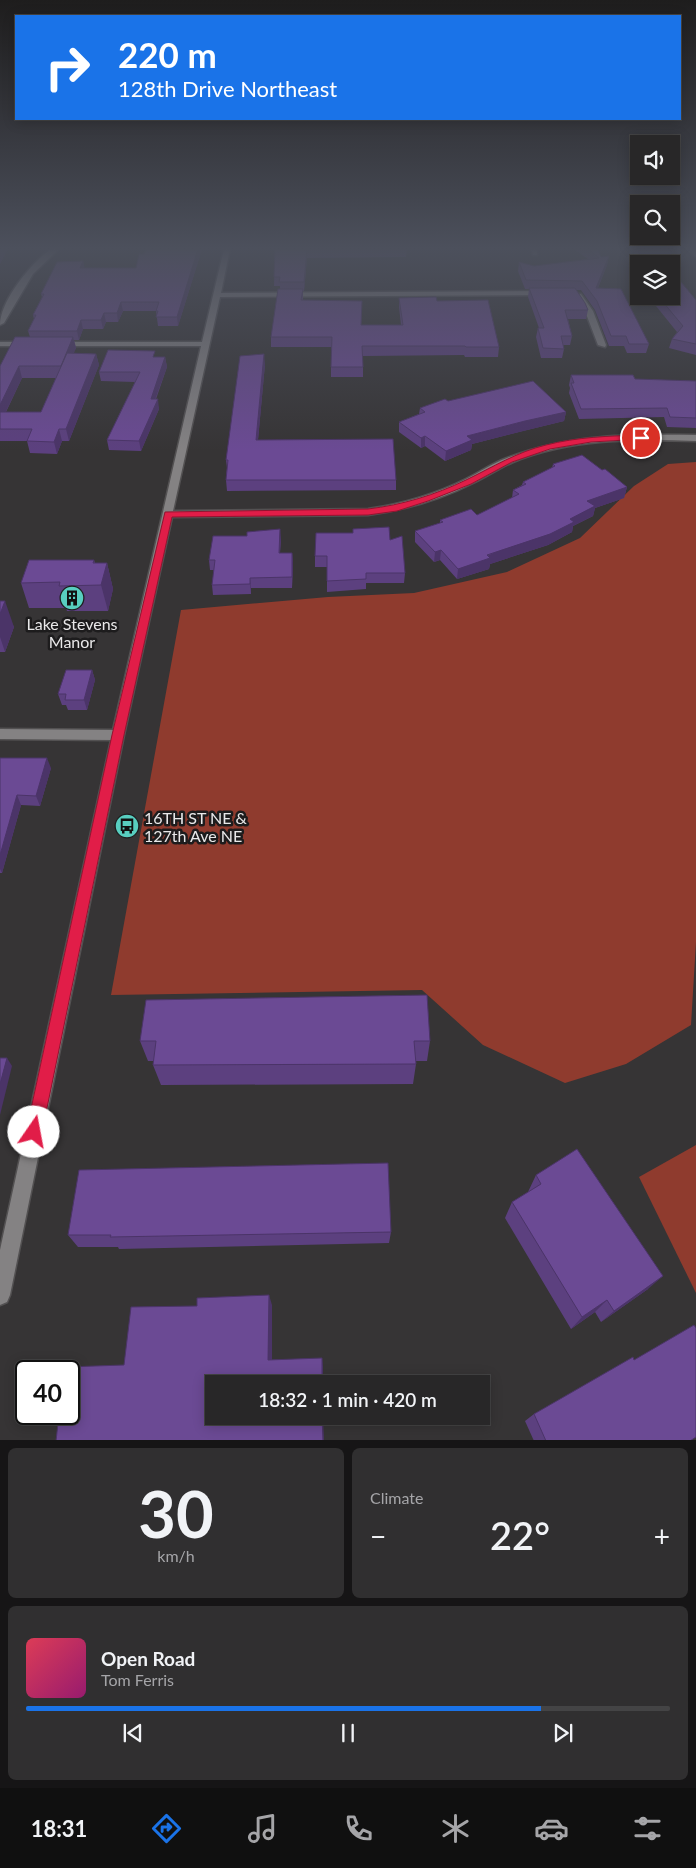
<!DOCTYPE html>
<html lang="en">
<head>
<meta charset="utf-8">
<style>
	body { margin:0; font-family:Lato,sans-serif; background:#302f30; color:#f1f3f6; height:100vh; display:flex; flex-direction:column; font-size:19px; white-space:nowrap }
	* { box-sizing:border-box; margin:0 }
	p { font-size:16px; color:#a5a5a8 }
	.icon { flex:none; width:28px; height:28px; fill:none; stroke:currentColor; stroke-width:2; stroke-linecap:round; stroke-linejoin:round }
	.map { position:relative; height:1440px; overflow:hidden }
	.panel { display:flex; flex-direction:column; gap:8px; padding:8px; background:#161516; flex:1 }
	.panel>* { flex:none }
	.top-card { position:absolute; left:15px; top:15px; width:666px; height:105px; border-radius:0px; box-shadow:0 2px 12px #0003,0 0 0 1px #444445; background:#1a73e8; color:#fff; overflow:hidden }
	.controls { position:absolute; left:630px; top:135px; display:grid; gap:10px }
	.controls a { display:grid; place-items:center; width:50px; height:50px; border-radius:0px; background:#282728; box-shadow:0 2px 12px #0003,0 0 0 1px #444445; font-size:25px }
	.speed { position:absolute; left:15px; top:1360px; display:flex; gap:10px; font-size:25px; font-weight:700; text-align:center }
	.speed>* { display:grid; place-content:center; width:65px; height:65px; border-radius:50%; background:#282728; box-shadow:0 2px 12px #0003,0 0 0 1px #444445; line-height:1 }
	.speed .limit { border:2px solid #111; border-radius:8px; background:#fff; color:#111 }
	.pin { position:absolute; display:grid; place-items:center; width:42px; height:42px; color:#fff; margin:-21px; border:2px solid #fff; border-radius:50%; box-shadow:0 1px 5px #0007 }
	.me { position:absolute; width:55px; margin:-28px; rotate:12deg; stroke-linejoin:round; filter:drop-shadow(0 0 4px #0008) }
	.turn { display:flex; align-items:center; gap:18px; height:105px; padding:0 20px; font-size:22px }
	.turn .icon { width:65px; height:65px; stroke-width:2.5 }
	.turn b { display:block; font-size:35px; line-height:42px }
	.big { font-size:38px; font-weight:600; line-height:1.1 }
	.panel .card { flex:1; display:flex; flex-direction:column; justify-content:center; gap:8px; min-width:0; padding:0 18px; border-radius:8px; background:#302f30 }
	.panel .dial { align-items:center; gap:0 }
	.dial b { font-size:65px; line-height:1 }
	.song { display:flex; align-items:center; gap:15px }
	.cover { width:60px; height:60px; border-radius:8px; background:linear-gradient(135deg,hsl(350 70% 55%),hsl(320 70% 35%)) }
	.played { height:5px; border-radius:2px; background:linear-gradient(90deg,#1a73e8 80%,#444445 80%) }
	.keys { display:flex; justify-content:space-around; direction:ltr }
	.heat { display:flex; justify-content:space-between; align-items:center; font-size:28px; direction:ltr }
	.panel .tiles { flex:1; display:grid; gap:8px; grid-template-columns:1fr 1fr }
	.card:last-child { grid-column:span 2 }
	.trip { position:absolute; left:205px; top:1375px; width:285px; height:50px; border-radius:0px; background:#282728; box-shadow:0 2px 12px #0003,0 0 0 1px #444445; font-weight:600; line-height:50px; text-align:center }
	.dock { display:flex; height:80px; justify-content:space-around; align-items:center; background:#101010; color:#a5a5a8 }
	.dock .icon { width:35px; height:35px }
	.dock .current { color:#1a73e8 }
	.dock b { font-size:22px; color:#f1f3f6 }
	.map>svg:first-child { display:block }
</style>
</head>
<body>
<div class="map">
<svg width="696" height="1441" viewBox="0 0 696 1441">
	<rect width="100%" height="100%" fill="#363435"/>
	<!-- green -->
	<g fill="#8f3b2e">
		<path d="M696,462V942L691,1025L626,1064L565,1083L483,1045L422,990L111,995L181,610L328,597L414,593L507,572L580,538L634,486L668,464Z"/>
		<path d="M696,1145V1293L639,1177Z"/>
	</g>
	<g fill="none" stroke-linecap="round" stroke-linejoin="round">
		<!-- minor casing -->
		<g stroke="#535152" stroke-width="3">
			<g id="minor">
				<path d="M51,249H59L33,274L4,323L0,325C0,301 31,263 51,249Z"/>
				<path d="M224,249H230L221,293L545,291L549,293L545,295L220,297L173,511L368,509C402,504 436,494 466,479C480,472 493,463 507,458C568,434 632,434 696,435V441C634,439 571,438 513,462C499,468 486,477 473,483C440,500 404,510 368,515L172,517L124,735L10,1295L7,1302L0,1305V1250L111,740L0,739V729L113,730L201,346H59L55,344L59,342H202Z"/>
				<path d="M531,249H537V255H533Z"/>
				<path d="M690,249H696V257L694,256Z"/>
				<path d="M575,294H581L593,311L606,345L605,347L598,345L585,311L574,296Z"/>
				<path d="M0,342H29L33,344L29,346H0Z"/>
			</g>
		</g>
		<!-- minor -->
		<use href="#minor" fill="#848283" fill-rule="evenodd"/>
	</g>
	<!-- wall -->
	<g fill="#5c407f" fill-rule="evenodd">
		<path d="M202,249L178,326H158L156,311H123L118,322H106L103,329H83L79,340H74L76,348L73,353L96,354L99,365L69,441H62L57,454L30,453L27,441H0V366L30,337L28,331L34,319L33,315L42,297L41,294L83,261L84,268H136ZM22,378H56L41,412H6Z"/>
		<path d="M275,249H418L407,250L406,257L307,258L304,291H303V300L362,325H401L399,307V298L437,301L499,347L498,357H465L464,355L363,356V377H331V347H271V337L280,289V286H274Z"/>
		<path d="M574,249H598L601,257L609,256L607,265L598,288L649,344L646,353H627L624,346H609L595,310L581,290H576L588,310L586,319H568L572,336L570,345H563L564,349L562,358H541L536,337L538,328H539L528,297L529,289H525L518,271L519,262L534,266L588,259Z"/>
		<path d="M633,249H669L677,264L674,273L696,300V355L669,348L672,339L677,332L648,296H671V264H639V267Z"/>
		<path d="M156,357H165L167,367L156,399L159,409L141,451L109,450L107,440L135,382L101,381L99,372Z"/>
		<path d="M265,364L258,440L396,480V490L227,491L226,480L227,468L226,460Z"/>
		<path d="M571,375L635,379L696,381V428L667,427L664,417L579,419L569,393L570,388L569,385Z"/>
		<path d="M448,401L566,412L564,421L523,431L472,444L471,450L445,461L425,446L421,448L399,432V422L419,414L420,408Z"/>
		<path d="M553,464L602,470L627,487L624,498L595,508L593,516L573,526L572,532L548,545L490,564L489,569L457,579L440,560L434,562L415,542V531L440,523V520L477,515L512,498L513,490L522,485L523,482L552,468Z"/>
		<path d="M281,539L280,553H292L293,563L292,588H251V594L213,595L212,585L214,570H210L209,560Z"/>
		<path d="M390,540L405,573L404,583H366V589L327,592V567H315V556Z"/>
		<path d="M94,560L95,563H107L113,589L108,611H67L66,608H29L21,583Z"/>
		<path d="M0,601L14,627L5,652H0Z"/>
		<path d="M92,670L95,680L87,710H68L66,705H62L58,694Z"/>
		<path d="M0,758L51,768L40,806L21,805L2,873H0Z"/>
		<path d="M140,1041H430L427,1061H416V1064L413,1084L161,1085L153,1065L154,1061H148Z"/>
		<path d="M536,1175L648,1289L601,1322L595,1312L571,1329L505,1218L512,1202L528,1192Z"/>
		<path d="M391,1232L389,1243L119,1249L118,1247H78L68,1235Z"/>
		<path d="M634,1360L690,1441H534L525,1421L534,1414Z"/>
	</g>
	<!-- shaded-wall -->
	<g fill="#4b3468">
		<path d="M1,249H8L0,264V251Z"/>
		<path d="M198,249H202L178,326L177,317Z"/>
		<path d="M307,249V258L304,291V282Z"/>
		<path d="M609,256L607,265L594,297L596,288Z"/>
		<path d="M83,261L85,269L80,268Z"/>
		<path d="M121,302L123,311L118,322L117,313Z"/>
		<path d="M104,313L106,322L103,329L101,320Z"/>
		<path d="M81,320L83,329L79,340L77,331Z"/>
		<path d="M73,337L76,348L64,378L61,366Z"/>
		<path d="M96,354L99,365L69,441L66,429Z"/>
		<path d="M264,354L265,364L257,450L256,440Z"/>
		<path d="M165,357L167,367L152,408L151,399Z"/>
		<path d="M19,366L22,378L0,424V405Z"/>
		<path d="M158,399L159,409L141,451L139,441Z"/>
		<path d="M566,412L564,421L523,431L472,444L471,450L445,461L446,451L467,436L525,421Z"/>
		<path d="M59,429L62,441L57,454L54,442Z"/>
		<path d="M425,436V446L421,448V438Z"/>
		<path d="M627,487L624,498L595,508L593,516L573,526L572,532L548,545L490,564L489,569L457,579L458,569L570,519L587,501Z"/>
		<path d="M280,529L281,539L279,563V553Z"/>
		<path d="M441,550L440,560L434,562L435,552Z"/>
		<path d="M292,553L293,563L292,588Z"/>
		<path d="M107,563L113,589L108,611L101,585Z"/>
		<path d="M250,578L251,588V594L250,584Z"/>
		<path d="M5,601L14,627L5,652L0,637V614Z"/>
		<path d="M92,670L95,680L87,710L84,700Z"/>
		<path d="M47,758L51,768L40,806L36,796Z"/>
		<path d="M17,795L21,805L2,873L0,869V855Z"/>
		<path d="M7,1058L12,1066L0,1115V1084Z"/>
		<path d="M663,1276L648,1289L601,1322L614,1311Z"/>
		<path d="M269,1295L272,1305V1368L268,1360Z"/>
		<path d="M607,1300L595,1312L571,1329L582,1317Z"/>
		<path d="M322,1358L323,1366V1384H322Z"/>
		<path d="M322,1416H323L324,1441H323Z"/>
	</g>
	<!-- building -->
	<g fill="#6b4a94" stroke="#4b3468">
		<path d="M146,249H198L177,317H156L158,311H156L159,302H121L117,313H104L101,320H81L77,331H28L36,315H33L44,294H41L57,262L83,261L80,268H136L139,254H144Z"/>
		<path d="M275,249H307L304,282H279L280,277H274Z"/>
		<path d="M588,249H598L601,257L609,256L596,288L621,289L649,344H629L626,336H611L597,301L582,281L526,280L519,262L534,266L599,258Z"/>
		<path d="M638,249H669L677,264H643Z"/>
		<path d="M671,270L696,300V344L672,339L683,326L658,296H671Z"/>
		<path d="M529,288H575L585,303L588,310H565L572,336H561L564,349L543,348L538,328H544Z"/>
		<path d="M278,289H303L301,300L362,301L361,325H403L399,298L436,297L437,301L488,300L499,347H466L465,346H362L363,367H331L332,337H271Z"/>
		<path d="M15,337H73L61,366H19L0,405V366Z"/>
		<path d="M108,350L155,351L153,357H165L151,399H158L139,441L107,440L140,372H99Z"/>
		<path d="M67,353L96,354L66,429H59L54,442L27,441L32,429H0V412H41Z"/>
		<path d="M264,354L256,440L393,439L396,480H226L228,460H226L240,356Z"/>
		<path d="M571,375H633L635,379L696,381V418L670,417L667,408L581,409L571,383H574Z"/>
		<path d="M533,381L566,412L525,421L467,436L472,440L446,451L425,436L421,438L399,422L425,412L420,408L445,399L448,401Z"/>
		<path d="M582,455L602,470L605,469L627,487L587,501L595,506L570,519L574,522L550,534L487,555L490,558L458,569L441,550L435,552L415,531L443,522L440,520L471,509L477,515L519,494L513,490L526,484L523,482L555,466L553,464Z"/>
		<path d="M389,527L390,540L402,536L405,573H366V579L327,581V556H315L316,533H353V529Z"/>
		<path d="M280,529L279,553H292V577L250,578V584L212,585L215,560H209L213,536H247V532Z"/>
		<path d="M29,560H94L93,563H107L101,585L59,586L60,582L21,583Z"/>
		<path d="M0,601H5L0,614Z"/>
		<path d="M66,670H92L84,700H65L66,694H58Z"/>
		<path d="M0,758H47L36,796L17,795L0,855Z"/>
		<path d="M427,995L430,1041H414L416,1064L153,1065L156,1041H140L146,1000Z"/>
		<path d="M0,1058H7L0,1084Z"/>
		<path d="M577,1149L663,1276L614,1311L607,1300L582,1317L512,1202L541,1184L536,1175Z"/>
		<path d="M388,1163L391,1232L110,1237L111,1235H68L79,1170Z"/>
		<path d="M269,1295L268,1360L322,1358V1384H214V1416H322L323,1441H56L59,1414H69V1371H65L66,1367L124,1365L131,1307L197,1306V1298Z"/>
		<path d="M694,1325L696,1328V1437L690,1441H546L534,1414L633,1357L634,1360Z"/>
	</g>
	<!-- sky -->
	<linearGradient id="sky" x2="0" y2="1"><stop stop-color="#1e1d1d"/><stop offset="0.55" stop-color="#4c505c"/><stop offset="1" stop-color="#4c505c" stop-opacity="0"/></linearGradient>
	<rect width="696" height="451" fill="url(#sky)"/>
	<!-- route -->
	<path fill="#e11d48" stroke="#92132f" d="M641,435L645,438L644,439L591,442L550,449L512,462L471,484L428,501L397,511L368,515L172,517L124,735L42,1132L40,1138L34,1140L28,1138L26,1132L112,735L165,512L368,509C402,505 435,495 466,480C493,467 517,452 546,445C577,437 609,436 641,435Z"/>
	<!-- icons -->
	<defs>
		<g id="building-disc" transform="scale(1.25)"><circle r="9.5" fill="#58cec0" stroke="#1d1c1d"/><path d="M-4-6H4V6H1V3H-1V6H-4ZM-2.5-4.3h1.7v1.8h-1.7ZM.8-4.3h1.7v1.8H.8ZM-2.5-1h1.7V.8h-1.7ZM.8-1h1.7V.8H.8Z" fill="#111"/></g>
		<g id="bus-disc" transform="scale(1.25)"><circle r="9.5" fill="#58cec0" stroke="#1d1c1d"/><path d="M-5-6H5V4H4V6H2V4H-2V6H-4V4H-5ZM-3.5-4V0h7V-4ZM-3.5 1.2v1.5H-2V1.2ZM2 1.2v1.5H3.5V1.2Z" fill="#111"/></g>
	</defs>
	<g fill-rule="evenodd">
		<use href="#building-disc" x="72" y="598"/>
		<use href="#bus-disc" x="127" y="826"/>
	</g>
	<g text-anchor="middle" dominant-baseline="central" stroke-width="5" stroke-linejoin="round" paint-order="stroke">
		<!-- poi labels -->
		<g font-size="16" fill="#e9e8e9" stroke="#1d1c1d">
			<text x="72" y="623">Lake Stevens<tspan x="72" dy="18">Manor</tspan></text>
			<text x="144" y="817" text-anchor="start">16TH ST NE &amp;<tspan x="144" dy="18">127th Ave NE</tspan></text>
		</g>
	</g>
</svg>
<div class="controls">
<a><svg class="icon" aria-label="sound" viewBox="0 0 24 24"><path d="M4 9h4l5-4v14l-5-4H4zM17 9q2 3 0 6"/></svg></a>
<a><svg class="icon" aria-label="search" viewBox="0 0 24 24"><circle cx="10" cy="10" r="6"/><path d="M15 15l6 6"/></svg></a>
<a><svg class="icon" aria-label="layers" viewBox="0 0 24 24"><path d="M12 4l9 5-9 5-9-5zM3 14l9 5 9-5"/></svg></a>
</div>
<div class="speed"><div class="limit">40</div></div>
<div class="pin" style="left:641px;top:438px;background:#d93025"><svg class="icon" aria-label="arrive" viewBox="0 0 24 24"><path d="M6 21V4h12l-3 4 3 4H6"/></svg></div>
<svg class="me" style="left:34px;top:1132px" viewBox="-20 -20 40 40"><circle r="19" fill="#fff"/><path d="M0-13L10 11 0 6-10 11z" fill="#e11d48"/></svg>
<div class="trip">18:32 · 1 min · 420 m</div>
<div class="top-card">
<div class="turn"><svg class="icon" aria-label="right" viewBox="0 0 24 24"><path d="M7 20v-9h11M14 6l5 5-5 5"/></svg><div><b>220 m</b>128th Drive Northeast</div></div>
</div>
</div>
<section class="panel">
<div class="tiles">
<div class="card dial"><b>30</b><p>km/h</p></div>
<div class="card"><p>Climate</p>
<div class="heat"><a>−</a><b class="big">22°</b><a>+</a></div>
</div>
<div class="card">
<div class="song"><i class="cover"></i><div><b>Open Road</b><p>Tom Ferris</p></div></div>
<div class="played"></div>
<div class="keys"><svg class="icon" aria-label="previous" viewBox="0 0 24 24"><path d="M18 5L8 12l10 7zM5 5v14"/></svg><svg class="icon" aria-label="pause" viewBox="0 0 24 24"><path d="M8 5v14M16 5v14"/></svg><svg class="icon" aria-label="next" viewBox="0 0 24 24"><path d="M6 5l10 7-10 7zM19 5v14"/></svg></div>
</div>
</div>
</section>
<nav class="dock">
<b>18:31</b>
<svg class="icon current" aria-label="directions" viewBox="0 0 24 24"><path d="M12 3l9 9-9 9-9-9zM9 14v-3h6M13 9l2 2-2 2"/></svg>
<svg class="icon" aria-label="music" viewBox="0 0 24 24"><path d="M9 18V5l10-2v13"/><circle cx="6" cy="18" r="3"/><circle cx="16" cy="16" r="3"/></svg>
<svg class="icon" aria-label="phone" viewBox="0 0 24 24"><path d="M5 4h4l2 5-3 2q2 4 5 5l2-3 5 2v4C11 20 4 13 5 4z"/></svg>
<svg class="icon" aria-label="climate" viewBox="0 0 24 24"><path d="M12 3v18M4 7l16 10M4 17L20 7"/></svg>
<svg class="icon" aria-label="car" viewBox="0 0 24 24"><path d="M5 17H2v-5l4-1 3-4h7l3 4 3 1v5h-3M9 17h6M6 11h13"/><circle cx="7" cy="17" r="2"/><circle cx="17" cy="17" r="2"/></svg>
<svg class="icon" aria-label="filters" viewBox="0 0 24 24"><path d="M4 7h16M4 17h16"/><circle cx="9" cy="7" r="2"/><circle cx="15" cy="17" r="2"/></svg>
</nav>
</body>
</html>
